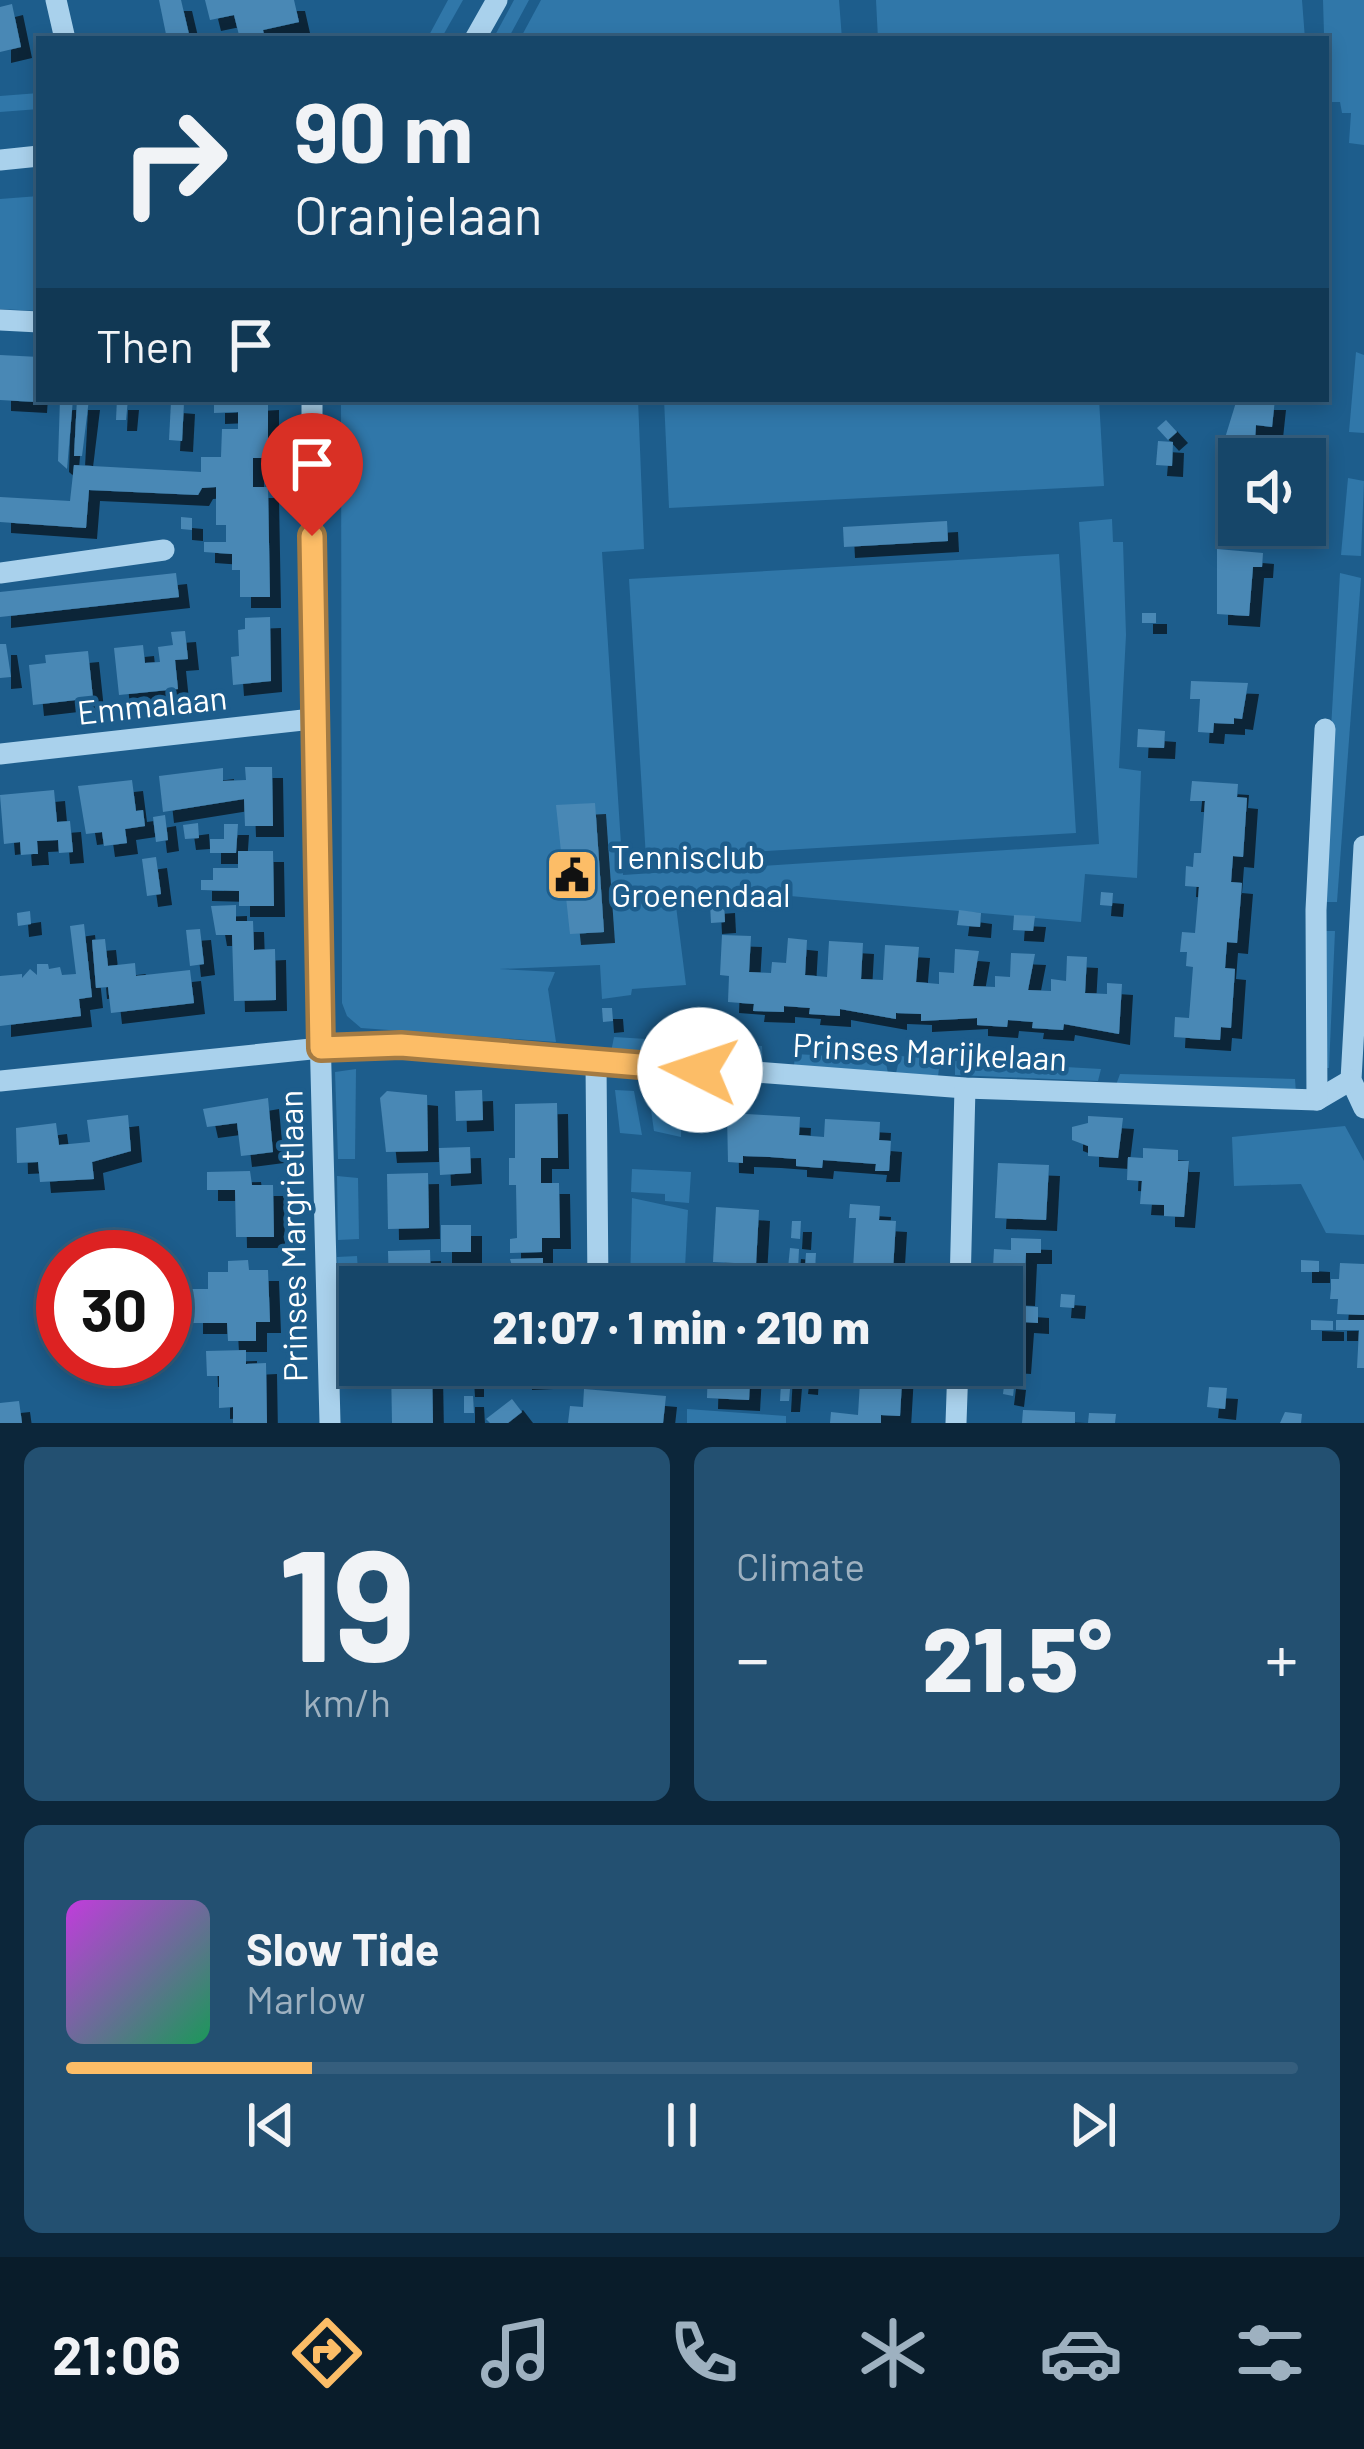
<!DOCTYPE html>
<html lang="en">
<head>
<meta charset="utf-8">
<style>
	body { margin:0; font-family:Barlow,sans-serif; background:#235071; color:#f1f3f6; height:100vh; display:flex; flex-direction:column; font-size:45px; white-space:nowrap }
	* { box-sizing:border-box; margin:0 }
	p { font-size:39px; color:#9eb1c0 }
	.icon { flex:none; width:66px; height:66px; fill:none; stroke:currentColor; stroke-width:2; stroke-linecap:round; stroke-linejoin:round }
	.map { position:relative; height:1423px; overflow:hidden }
	.panel { display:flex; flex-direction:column; gap:24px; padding:24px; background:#0c263a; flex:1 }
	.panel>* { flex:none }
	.top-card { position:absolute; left:36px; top:36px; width:1293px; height:366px; border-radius:0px; box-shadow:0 6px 18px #0003,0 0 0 3px #355e7d; background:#164669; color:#f1f3f6; overflow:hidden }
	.fabs { position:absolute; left:1218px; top:438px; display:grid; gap:24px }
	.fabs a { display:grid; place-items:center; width:108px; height:108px; border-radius:0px; background:#164669; box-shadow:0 6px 18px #0003,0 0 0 3px #355e7d; font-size:60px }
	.speed { position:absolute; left:36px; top:1230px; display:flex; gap:24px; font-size:60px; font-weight:700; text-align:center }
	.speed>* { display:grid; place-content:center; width:156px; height:156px; border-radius:50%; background:#164669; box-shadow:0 6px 18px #0003,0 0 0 3px #355e7d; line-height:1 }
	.speed .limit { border:18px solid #d22; background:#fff; color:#111 }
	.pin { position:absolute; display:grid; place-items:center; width:102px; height:102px; color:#fff; margin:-123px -51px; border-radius:50% 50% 50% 0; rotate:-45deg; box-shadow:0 0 12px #0007 }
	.pin .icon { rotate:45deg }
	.me { position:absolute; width:132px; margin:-66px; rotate:274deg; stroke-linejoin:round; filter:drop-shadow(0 0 9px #0008) }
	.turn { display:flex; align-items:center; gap:42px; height:252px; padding:0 60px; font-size:54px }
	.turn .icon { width:156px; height:156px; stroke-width:2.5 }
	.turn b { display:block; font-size:84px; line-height:102px }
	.then { display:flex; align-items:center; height:114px; padding:0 60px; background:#0003; gap:24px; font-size:45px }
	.big { font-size:90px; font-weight:800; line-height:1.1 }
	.panel .card { flex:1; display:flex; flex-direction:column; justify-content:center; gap:18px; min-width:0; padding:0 42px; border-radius:18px; background:#235071 }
	.panel .dial { align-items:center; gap:0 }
	.dial b { font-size:156px; line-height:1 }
	.song { display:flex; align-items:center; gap:36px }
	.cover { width:144px; height:144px; border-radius:18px; background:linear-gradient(135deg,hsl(290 70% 55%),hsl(150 70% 35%)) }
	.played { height:12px; border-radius:6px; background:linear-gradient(90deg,#fcbd67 20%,#355e7d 20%) }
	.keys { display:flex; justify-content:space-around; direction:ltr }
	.heat { display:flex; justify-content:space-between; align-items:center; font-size:66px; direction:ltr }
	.panel .tiles { flex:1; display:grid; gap:24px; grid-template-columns:1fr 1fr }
	.card:last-child { grid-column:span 2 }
	.trip { position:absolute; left:339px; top:1266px; width:684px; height:120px; border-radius:0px; background:#164669; box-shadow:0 6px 18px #0003,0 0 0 3px #355e7d; font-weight:800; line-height:120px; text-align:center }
	.tab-bar { display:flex; height:192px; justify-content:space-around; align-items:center; background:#091c2a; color:#9eb1c0 }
	.tab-bar .icon { width:84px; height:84px }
	.tab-bar .active { color:#fcbd67 }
	.tab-bar b { font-size:54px; color:#f1f3f6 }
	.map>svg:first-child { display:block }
</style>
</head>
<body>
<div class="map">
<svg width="1364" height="1423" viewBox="0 0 1364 1423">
	<defs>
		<filter id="shadow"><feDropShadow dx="11" dy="11" stdDeviation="0" flood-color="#0009"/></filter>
	</defs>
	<rect width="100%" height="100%" fill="#1d5d8c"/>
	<!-- green -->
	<g fill="#3077a9">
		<path d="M448,0H463L441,39H427Z"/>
		<path d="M514,0H529L508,39H493Z"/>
		<path d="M541,0H839L842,39H520Z"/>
		<path d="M876,0H1302L1305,39H878Z"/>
		<path d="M1323,0H1364V145L1349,143L1351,113H1342L1340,102H1326Z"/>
		<path d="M39,93V109L0,112V96Z"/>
		<path d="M39,196V311L0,309V199Z"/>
		<path d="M1356,352L1364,355V433L1349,432Z"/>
		<path d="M341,399H638L644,549L602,552L623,875L1099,844L1079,522L1112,519L1113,542H1123L1126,635L1119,768L1141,771L1137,878L1085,874L1081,922L790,896L655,905L676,906L686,985L632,989L631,995L602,999L600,965L499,969L555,972L548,989L556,1042L361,1028L347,1016L342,1003Z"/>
		<path d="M664,399H1099L1104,486L669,508Z"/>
		<path d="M1348,478L1364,481L1361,556L1341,555Z"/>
		<path d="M1059,554L1076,833L646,858L629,579Z"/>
		<path d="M1340,573L1361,578L1337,902H1321Z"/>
		<path d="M1320,931H1335L1329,1068H1320Z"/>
		<path d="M614,1037L762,1046L763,1065L611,1052Z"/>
		<path d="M795,1054L885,1059L888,1073L794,1066Z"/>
		<path d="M900,1056L940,1059L938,1077L896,1073Z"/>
		<path d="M955,1061L1101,1069L1098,1081L955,1075Z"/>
		<path d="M356,1069L355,1159H338L335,1072Z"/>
		<path d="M1120,1074L1295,1079L1296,1093L1116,1085Z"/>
		<path d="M615,1090L634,1091L642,1135L620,1133Z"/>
		<path d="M682,1102L681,1137L654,1131L650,1103Z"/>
		<path d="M1345,1126L1364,1161V1235L1326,1233L1301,1184L1234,1186L1232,1137Z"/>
		<path d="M632,1169L691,1172L689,1203L665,1201V1194L631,1192Z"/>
		<path d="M337,1176L358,1178L359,1239L338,1240Z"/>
		<path d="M632,1198L688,1210L684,1287H630Z"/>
		<path d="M357,1256L360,1308H341L337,1257Z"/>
		<path d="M687,1409L786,1416V1423H687Z"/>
	</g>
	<!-- building -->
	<g fill="#4a88b5" filter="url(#shadow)">
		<path d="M159,0H181L189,34L167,39Z"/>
		<path d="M205,0H294L299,22L263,30L265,39H240L234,15L210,20Z"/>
		<path d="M12,4L21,47L0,52V7Z"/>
		<path d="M0,355L39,357L36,402L0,400Z"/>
		<path d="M60,399H73L67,469L58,461Z"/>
		<path d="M77,399H89L82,456H74Z"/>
		<path d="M117,399H128L126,420H116Z"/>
		<path d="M268,399V458H253V487H268L270,597H240V570H232V554L204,552V542H226V525H216V487L202,488L198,495L89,490L86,528L0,522V497L70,501L74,465L201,472V457H221L222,429H238V412L214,413V402Z"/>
		<path d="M1237,399H1275L1272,427L1256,425L1255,440L1225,438Z"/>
		<path d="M171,402L184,403L182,441L169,440Z"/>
		<path d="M1166,420L1177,432L1168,440L1157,428Z"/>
		<path d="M1158,441L1173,442L1172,466L1156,465Z"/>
		<path d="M1226,457L1239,458V522L1226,521L1228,502H1222Z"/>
		<path d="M181,517L192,518V530L181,529Z"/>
		<path d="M947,521L948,541L844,547L843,527Z"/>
		<path d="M1217,549L1263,553L1262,567H1253L1249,616L1217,614Z"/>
		<path d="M176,573L179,597L0,617V592Z"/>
		<rect x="1142" y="613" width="14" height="10"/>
		<path d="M270,617L271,681L233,685L231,657L239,656L238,630L245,629V618Z"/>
		<path d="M185,631L188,659L175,660L178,689L119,695L114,648L143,645L145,663L160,662L158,647L173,645L171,632Z"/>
		<path d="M0,644H6L11,677L0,678Z"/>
		<path d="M88,651L93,698L33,705L29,665L46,663L45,655Z"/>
		<path d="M1191,681L1248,683L1242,719L1234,718V724L1214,723L1213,733L1198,732L1200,699H1190Z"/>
		<path d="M1138,729L1165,731L1164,748L1137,747Z"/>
		<path d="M245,767H272L273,826H245L244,799L163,812L159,776L223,768V781L246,780Z"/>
		<path d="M132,780L136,811L143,810L145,826L125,829L127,843L104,846L102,832L86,834L78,786Z"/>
		<path d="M1192,781L1238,784L1237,797L1247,798L1243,857L1233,856L1231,882L1242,883L1237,943L1227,942L1225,968L1235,969L1231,1028L1221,1027L1220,1040L1174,1037L1175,1017L1189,1018L1193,967L1186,966L1187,952H1180L1182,932L1195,933L1199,887L1185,886L1186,866L1193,867L1194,853H1201L1205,801H1190Z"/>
		<path d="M54,790L57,822L70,821L73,852L59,853L58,840L37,841L38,854H33L21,855L20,842L4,844L0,795Z"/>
		<path d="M595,803L604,932L570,934L556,805Z"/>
		<path d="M165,815L168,840L156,842L153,817Z"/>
		<path d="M198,823L199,838L185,839L183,825Z"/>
		<path d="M224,824H238L236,853H210V839H224Z"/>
		<path d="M238,851H273L274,906H239V891L201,890V880H213V868H238Z"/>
		<path d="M156,857L161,894L147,896L142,859Z"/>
		<path d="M1101,892L1113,893L1112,906L1100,905Z"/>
		<path d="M724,902L725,922L711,923L710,903Z"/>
		<path d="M236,905V921H253L254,950L275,949L276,1000L234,1001L232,935H216L211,906Z"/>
		<path d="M959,910L981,913L980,927L957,925Z"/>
		<path d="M30,911L31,924L18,926L17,913Z"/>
		<path d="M1014,915L1035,916L1033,931L1013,930Z"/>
		<path d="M84,924L92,997L79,999L81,1016L0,1026V976L22,974V978L30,969L37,975V964H48L49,969L60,967L62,975L76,974L70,926Z"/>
		<path d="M200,929L204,964L190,966L186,930Z"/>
		<path d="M722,935L751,936L749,972L771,973L772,962L786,963L788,938L807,940L805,975L827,977L829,941L863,943L861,979L883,980L885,945L919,947L916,982L939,984V972L954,973L955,949L979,951L973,986L995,987V976L1010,977L1011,953L1035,954L1028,990L1051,991V979L1066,981L1067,956L1087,957L1085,993L1107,994V983L1122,984L1119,1034L1064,1024L1063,1030L1032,1028L1033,1022L1008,1020L1007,1027L977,1025V1018L921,1021V1014L896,1013V1019L840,1009V1016L809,1014L810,1008L784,1006V1012L753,1011L754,1004L728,1002L729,976L720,975Z"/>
		<path d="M105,939L108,966L135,963L136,976L190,970L194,1003L111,1013L108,987L96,988L92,940Z"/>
		<path d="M602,1008H612L613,1021L603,1022Z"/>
		<path d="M482,1090L483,1120L456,1121L455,1091Z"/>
		<path d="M387,1091L427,1095L428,1151L386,1152L380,1098Z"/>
		<path d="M268,1098L273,1152L241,1156L237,1123L207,1127L203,1109Z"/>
		<path d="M557,1103L558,1158H541V1183H559L560,1238H542V1252L510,1253V1239L517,1238L516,1185H509V1158H515V1104Z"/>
		<path d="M727,1113L800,1117L799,1135L811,1136L824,1137L825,1119L880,1122L879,1140L891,1141L889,1171H875L876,1164L823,1160L822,1168L796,1166V1159L770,1157L743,1156V1163L728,1162Z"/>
		<path d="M128,1115L131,1151L92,1162L94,1179L40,1182L38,1162L17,1163L16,1128L56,1123L59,1145L90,1142L87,1120Z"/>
		<path d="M1088,1116L1123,1118L1118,1158L1088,1156V1146L1072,1140V1127L1088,1123Z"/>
		<path d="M470,1147L471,1173L440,1175L439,1148Z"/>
		<path d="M1143,1148L1178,1150V1161H1189L1184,1217L1164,1216V1205L1140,1204L1142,1181L1127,1180L1128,1157L1143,1158Z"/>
		<path d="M998,1163L1049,1165L1046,1220L995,1218Z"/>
		<path d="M250,1171L252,1185H273L274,1237H236L235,1190H207V1172Z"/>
		<path d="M428,1173L429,1228L388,1229L387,1174Z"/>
		<path d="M850,1204L880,1206L879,1220L896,1221L892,1287H852L856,1218H849Z"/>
		<path d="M716,1207L759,1210L756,1264L713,1262Z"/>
		<path d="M792,1221H801L800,1239L791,1238Z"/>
		<rect x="441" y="1225" width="30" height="27"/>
		<path d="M1011,1238L1041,1239V1253H1026L1024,1295L1002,1294V1287H992L994,1249L1011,1250Z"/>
		<path d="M790,1248L799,1249L798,1269L788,1268Z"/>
		<path d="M430,1250L431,1287H389L388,1251Z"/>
		<path d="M806,1253H816L815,1270L805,1269Z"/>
		<path d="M543,1258V1271L560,1270L561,1287H518L510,1259Z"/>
		<path d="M248,1260L249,1270H268L270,1322H256V1341H228L227,1323H192V1289H208V1272H228V1261Z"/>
		<path d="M1301,1260L1319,1261V1272H1301Z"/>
		<path d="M1340,1263L1364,1264V1315L1337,1314L1338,1299H1330L1331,1289V1279H1339Z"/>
		<path d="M1061,1294L1075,1295L1074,1308L1060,1307Z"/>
		<path d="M1009,1305L1038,1307V1323L1023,1322L1020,1363L1002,1362V1318L1008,1319Z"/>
		<path d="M1311,1320L1333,1321V1330H1311Z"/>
		<path d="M1336,1320H1364V1368H1357L1359,1330H1336Z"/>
		<path d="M246,1350V1364L266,1363L267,1423H233V1407L219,1408V1376H207L206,1351Z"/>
		<path d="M391,1365H432L433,1423H392Z"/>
		<path d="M521,1365H563L564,1377L521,1379Z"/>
		<path d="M708,1365H751L749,1400L707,1398Z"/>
		<path d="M782,1365H792L789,1401H780Z"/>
		<path d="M861,1365H903L900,1416L881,1415V1423H830L831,1412L858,1415Z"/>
		<path d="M799,1366L808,1367L807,1384L797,1383Z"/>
		<path d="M473,1368V1386H464L463,1369Z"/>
		<path d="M1005,1378L1015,1379L1013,1396L1003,1394Z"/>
		<path d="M1209,1387L1227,1388L1225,1409L1207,1407Z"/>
		<path d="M584,1389L666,1396L663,1423H568L570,1406L583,1407Z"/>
		<path d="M464,1396H473L474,1413H464Z"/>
		<path d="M512,1399L522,1412L508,1423H490L486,1419Z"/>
		<path d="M19,1401L22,1423H0V1403Z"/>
		<path d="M1023,1410L1075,1412V1423H1022Z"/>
		<path d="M1285,1412L1302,1414L1301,1423H1280Z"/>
		<path d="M1089,1413L1116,1414L1115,1423H1088Z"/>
	</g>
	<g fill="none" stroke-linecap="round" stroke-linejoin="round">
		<!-- minor -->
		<g stroke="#a9d1ec" stroke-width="21">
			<path d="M56,0L65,39"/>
			<path d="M475,39L497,0"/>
			<path d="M0,160L39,156"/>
			<path d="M0,320L39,322"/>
			<path d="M312,399V719L330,1423"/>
			<path d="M0,573L164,550"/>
			<path d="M0,754L312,719"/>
			<path d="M1364,846L1351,1080L1364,1108"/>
			<path d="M596,1063L598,1287"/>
			<path d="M0,1081L321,1048L401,1045L965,1088L1317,1100L1351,1080"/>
			<path d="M1317,1100L1316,910L1325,729"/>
			<path d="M960,1287L965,1088"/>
			<path d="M655,1365L683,1367"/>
			<path d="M956,1423L958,1365"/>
		</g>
	</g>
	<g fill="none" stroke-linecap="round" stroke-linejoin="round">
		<!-- route casing -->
		<g stroke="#a47b43" stroke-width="30">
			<path id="route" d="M312,536L321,1048L401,1045L700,1070"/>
		</g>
		<!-- route -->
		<use href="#route" stroke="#fcbd67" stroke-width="21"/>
	</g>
	<!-- icons -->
	<defs>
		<g id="civic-square" transform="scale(2.7)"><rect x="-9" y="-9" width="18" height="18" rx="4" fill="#fcbd67" stroke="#1d5d8c"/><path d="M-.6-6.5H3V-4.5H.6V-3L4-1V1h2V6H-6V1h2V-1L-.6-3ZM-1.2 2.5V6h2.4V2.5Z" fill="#111"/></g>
	</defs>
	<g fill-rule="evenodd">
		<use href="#civic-square" x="572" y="875"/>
	</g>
	<g text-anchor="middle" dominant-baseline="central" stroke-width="9" stroke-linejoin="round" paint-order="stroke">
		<!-- street labels -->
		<g font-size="33" fill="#fff" stroke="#1d5d8c">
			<text transform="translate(152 704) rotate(-6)">Emmalaan</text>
			<text transform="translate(930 1051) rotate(3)">Prinses Marijkelaan</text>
			<text transform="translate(292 1236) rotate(-91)">Prinses Margrietlaan</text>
		</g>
		<!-- poi labels -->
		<g font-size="33" fill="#fff" stroke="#1d5d8c" text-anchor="start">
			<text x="611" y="856">Tennisclub<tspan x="611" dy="38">Groenendaal</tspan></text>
		</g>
	</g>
</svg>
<div class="fabs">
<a><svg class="icon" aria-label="sound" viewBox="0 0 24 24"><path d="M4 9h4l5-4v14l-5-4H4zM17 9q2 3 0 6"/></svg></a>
</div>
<div class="speed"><div class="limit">30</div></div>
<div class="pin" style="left:312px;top:536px;background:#d93025"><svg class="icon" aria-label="arrive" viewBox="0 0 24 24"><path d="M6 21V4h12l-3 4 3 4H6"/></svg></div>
<svg class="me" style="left:700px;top:1070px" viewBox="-20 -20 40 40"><circle r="19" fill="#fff"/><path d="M0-13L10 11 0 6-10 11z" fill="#fcbd67"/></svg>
<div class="trip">21:07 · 1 min · 210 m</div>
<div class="top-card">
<div class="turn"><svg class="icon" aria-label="right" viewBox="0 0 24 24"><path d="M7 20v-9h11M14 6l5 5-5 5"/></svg><div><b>90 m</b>Oranjelaan</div></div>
<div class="then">Then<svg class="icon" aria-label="arrive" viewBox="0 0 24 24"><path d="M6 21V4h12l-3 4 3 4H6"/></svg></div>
</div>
</div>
<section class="panel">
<div class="tiles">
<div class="card dial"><b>19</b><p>km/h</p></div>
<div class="card"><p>Climate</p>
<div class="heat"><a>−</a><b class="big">21.5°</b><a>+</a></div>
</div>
<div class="card">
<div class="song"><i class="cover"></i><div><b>Slow Tide</b><p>Marlow</p></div></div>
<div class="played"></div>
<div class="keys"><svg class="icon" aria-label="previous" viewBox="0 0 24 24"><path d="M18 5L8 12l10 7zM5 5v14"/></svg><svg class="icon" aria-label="pause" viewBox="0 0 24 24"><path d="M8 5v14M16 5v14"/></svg><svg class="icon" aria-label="next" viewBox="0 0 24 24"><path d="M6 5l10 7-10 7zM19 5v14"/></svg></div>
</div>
</div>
</section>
<nav class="tab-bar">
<b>21:06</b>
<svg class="icon active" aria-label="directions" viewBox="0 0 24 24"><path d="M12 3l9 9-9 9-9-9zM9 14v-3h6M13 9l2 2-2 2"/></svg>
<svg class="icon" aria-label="music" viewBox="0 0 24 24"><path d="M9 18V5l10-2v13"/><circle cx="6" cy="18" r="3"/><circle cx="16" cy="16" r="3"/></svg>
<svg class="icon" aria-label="phone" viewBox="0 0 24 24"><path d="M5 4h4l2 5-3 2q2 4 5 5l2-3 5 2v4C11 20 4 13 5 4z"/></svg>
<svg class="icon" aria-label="climate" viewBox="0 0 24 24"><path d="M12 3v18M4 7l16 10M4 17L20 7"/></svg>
<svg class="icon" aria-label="car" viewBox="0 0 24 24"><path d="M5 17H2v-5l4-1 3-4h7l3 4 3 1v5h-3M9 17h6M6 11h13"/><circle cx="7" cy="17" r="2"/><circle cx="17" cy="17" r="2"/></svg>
<svg class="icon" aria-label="filters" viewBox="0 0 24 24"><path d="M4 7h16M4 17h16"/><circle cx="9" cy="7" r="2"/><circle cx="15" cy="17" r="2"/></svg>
</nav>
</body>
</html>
